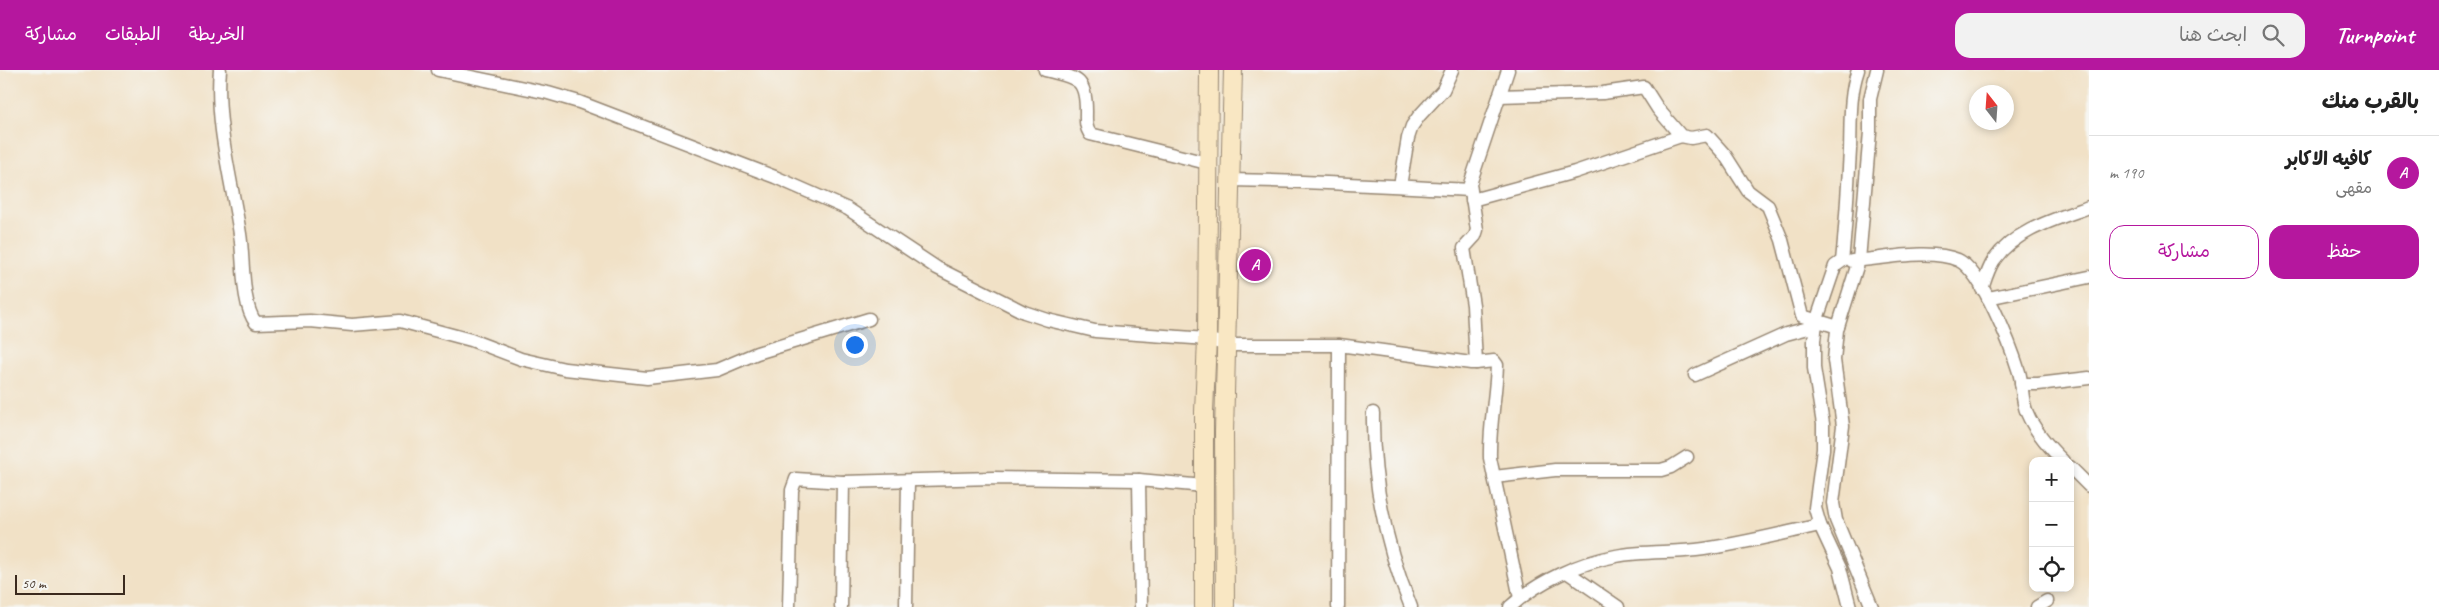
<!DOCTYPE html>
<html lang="ar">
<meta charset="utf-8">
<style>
:root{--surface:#fff;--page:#f2f2f2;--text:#222;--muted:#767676;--line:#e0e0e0;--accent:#b5179e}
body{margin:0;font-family:Caveat,"Playpen Sans Arabic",sans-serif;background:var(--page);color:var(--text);direction:rtl}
.controls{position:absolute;right:15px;bottom:15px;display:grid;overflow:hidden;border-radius:10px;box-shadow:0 2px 8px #0003}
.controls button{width:45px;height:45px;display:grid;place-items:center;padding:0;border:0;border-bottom:1px solid var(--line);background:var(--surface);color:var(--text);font:25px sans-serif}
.compass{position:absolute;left:1969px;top:15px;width:45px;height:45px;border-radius:50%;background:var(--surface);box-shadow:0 2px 8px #0003;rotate:343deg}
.scale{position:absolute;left:15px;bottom:12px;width:110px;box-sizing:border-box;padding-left:5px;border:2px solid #3b2a1e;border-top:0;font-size:14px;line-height:18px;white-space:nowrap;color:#3b2a1e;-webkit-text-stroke:4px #f6f6f2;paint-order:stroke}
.you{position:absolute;left:854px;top:274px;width:18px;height:18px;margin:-12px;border:4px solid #fff;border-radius:50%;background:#1a73e8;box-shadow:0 0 0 8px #1a73e833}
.badge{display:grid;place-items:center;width:32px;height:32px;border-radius:50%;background:var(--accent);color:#fff;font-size:16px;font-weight:700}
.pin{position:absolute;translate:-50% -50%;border:2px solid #fff;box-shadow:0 1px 5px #0006}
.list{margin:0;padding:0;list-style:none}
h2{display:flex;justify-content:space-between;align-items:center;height:65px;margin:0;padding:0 20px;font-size:21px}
h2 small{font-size:16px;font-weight:400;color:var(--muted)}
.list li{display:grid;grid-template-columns:32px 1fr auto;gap:15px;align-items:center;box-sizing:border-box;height:75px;padding:0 20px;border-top:1px solid var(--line)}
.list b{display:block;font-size:19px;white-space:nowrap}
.list p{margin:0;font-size:16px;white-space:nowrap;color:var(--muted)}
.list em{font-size:16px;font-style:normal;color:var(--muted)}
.actions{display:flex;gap:10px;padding:15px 20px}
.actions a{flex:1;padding:11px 0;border:1px solid var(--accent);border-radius:15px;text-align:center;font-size:18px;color:var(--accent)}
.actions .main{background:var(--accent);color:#fff}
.icon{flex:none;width:28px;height:28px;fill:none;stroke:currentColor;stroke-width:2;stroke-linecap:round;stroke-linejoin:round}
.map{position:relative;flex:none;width:2089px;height:537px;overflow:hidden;direction:ltr}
header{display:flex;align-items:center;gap:30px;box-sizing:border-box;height:70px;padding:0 25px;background:var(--accent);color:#fff}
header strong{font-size:24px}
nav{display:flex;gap:28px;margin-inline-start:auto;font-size:18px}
.search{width:350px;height:45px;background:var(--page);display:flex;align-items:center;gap:12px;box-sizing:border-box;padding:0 18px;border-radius:15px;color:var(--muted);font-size:19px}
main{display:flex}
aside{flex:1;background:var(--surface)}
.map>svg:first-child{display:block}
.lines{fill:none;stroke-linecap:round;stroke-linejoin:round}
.street-casing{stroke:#968672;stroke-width:15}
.secondary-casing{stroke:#968672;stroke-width:20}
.street{stroke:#fff;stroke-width:12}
.secondary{stroke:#f9e7c3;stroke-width:18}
</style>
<header>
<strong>Turnpoint</strong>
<div class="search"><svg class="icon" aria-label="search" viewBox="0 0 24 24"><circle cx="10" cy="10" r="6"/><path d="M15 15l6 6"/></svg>ابحث هنا</div>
<nav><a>الخريطة</a><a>الطبقات</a><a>مشاركة</a></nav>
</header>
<main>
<aside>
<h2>بالقرب منك<small></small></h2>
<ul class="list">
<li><span class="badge">A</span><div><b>كافيه الاكابر</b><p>مقهى</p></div><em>190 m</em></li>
</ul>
<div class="actions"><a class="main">حفظ</a><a>مشاركة</a></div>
</aside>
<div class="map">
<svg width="2089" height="537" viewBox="0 0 2089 537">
<rect width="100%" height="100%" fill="#f6f6f2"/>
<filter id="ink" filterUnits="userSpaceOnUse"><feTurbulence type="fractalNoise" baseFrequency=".02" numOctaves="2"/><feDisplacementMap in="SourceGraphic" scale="10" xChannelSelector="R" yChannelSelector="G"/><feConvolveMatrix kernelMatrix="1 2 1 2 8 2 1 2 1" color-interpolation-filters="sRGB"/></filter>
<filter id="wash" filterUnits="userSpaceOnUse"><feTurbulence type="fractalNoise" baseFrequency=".0096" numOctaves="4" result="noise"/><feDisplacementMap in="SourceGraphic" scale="20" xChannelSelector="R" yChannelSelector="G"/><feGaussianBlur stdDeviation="1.12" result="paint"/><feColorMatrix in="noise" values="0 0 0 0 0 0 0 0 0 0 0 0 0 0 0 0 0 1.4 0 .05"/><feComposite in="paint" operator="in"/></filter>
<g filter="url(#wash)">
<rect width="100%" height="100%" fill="#f1e1c6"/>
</g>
<g filter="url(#ink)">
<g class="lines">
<defs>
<g id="street">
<path d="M220,0C215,52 232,112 240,164C244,187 241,235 256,253L310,251L352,255L400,251L471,270L521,289L565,299L647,308L717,300L757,283L869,249"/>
<path d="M438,0L548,23L579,32L775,107L848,139L937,198L1024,242L1048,250L1095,261L1207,269L1227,275H1339L1471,293H1476L1473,235L1464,178L1475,166L1477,160L1470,114L1508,0"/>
<path d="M1045,0C1075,8 1086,6 1086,41C1086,50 1085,56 1090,64L1207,93"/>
<path d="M1499,26L1603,23L1644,17L1658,39L1681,66L1691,68L1707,65L1725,85L1748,121L1768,136L1782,170L1802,246L1838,257"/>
<path d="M1231,110C1311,111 1390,116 1470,120"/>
<path d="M1400,116L1408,68L1412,56L1419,46L1443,20L1452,0"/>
<path d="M1472,130L1575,102L1681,66"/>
<path d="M1852,191C1882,189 1930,178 1958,190C1982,201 2011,276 2019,302C2023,315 2021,330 2027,343C2034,360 2050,378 2063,391"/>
<path d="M1982,219C1985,210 1988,199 1994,190C2015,160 2056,149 2089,137"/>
<path d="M1988,228L2089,207"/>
<path d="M1476,293L1494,291L1497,295C1496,326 1489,357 1490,388L1520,528"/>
<path d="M1695,305L1786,264L1816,256"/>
<path d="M2021,314H2038L2089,308"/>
<path d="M1373,343C1372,411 1385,474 1411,537"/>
<path d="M2070,397L2089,416"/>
<path d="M1494,407L1555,400H1661L1671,397L1687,387"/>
<path d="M1139,410L1141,537"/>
<path d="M1567,502L1618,537"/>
<path d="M789,537L792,420L796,409L843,412L993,408L1139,410L1204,416"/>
<path d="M841,537L843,412"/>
<path d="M906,537L908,411"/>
<path d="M1338,537L1339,275"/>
<path d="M1510,537C1538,511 1579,493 1616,486C1642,481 1670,483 1696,480C1738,475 1779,464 1820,455"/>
<path d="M1850,537L1840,498L1820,455L1815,438L1823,379V354L1814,298V271L1816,252L1835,196L1842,191C1846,154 1848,117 1850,80C1851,53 1849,26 1858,0"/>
<path d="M1872,537L1836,450L1833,433L1843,356L1834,290L1837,260L1859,190L1870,62V29L1877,0"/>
<path d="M2037,537L2047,531"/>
</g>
<g id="secondary">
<path d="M1204,537V342L1207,269L1209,0"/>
<path d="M1225,537L1224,363L1233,0"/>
</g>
</defs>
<use href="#street" class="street-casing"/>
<use href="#secondary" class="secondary-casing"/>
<use href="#street" class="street"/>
<use href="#secondary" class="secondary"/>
</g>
</g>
</svg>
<div class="controls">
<button>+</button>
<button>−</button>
<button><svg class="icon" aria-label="locate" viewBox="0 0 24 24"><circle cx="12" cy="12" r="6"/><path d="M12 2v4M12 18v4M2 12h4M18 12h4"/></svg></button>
</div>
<svg class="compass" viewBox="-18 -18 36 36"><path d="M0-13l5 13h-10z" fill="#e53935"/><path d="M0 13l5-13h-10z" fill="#767676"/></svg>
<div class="scale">50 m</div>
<div class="you"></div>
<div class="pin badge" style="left:1255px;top:195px">A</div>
</div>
</main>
